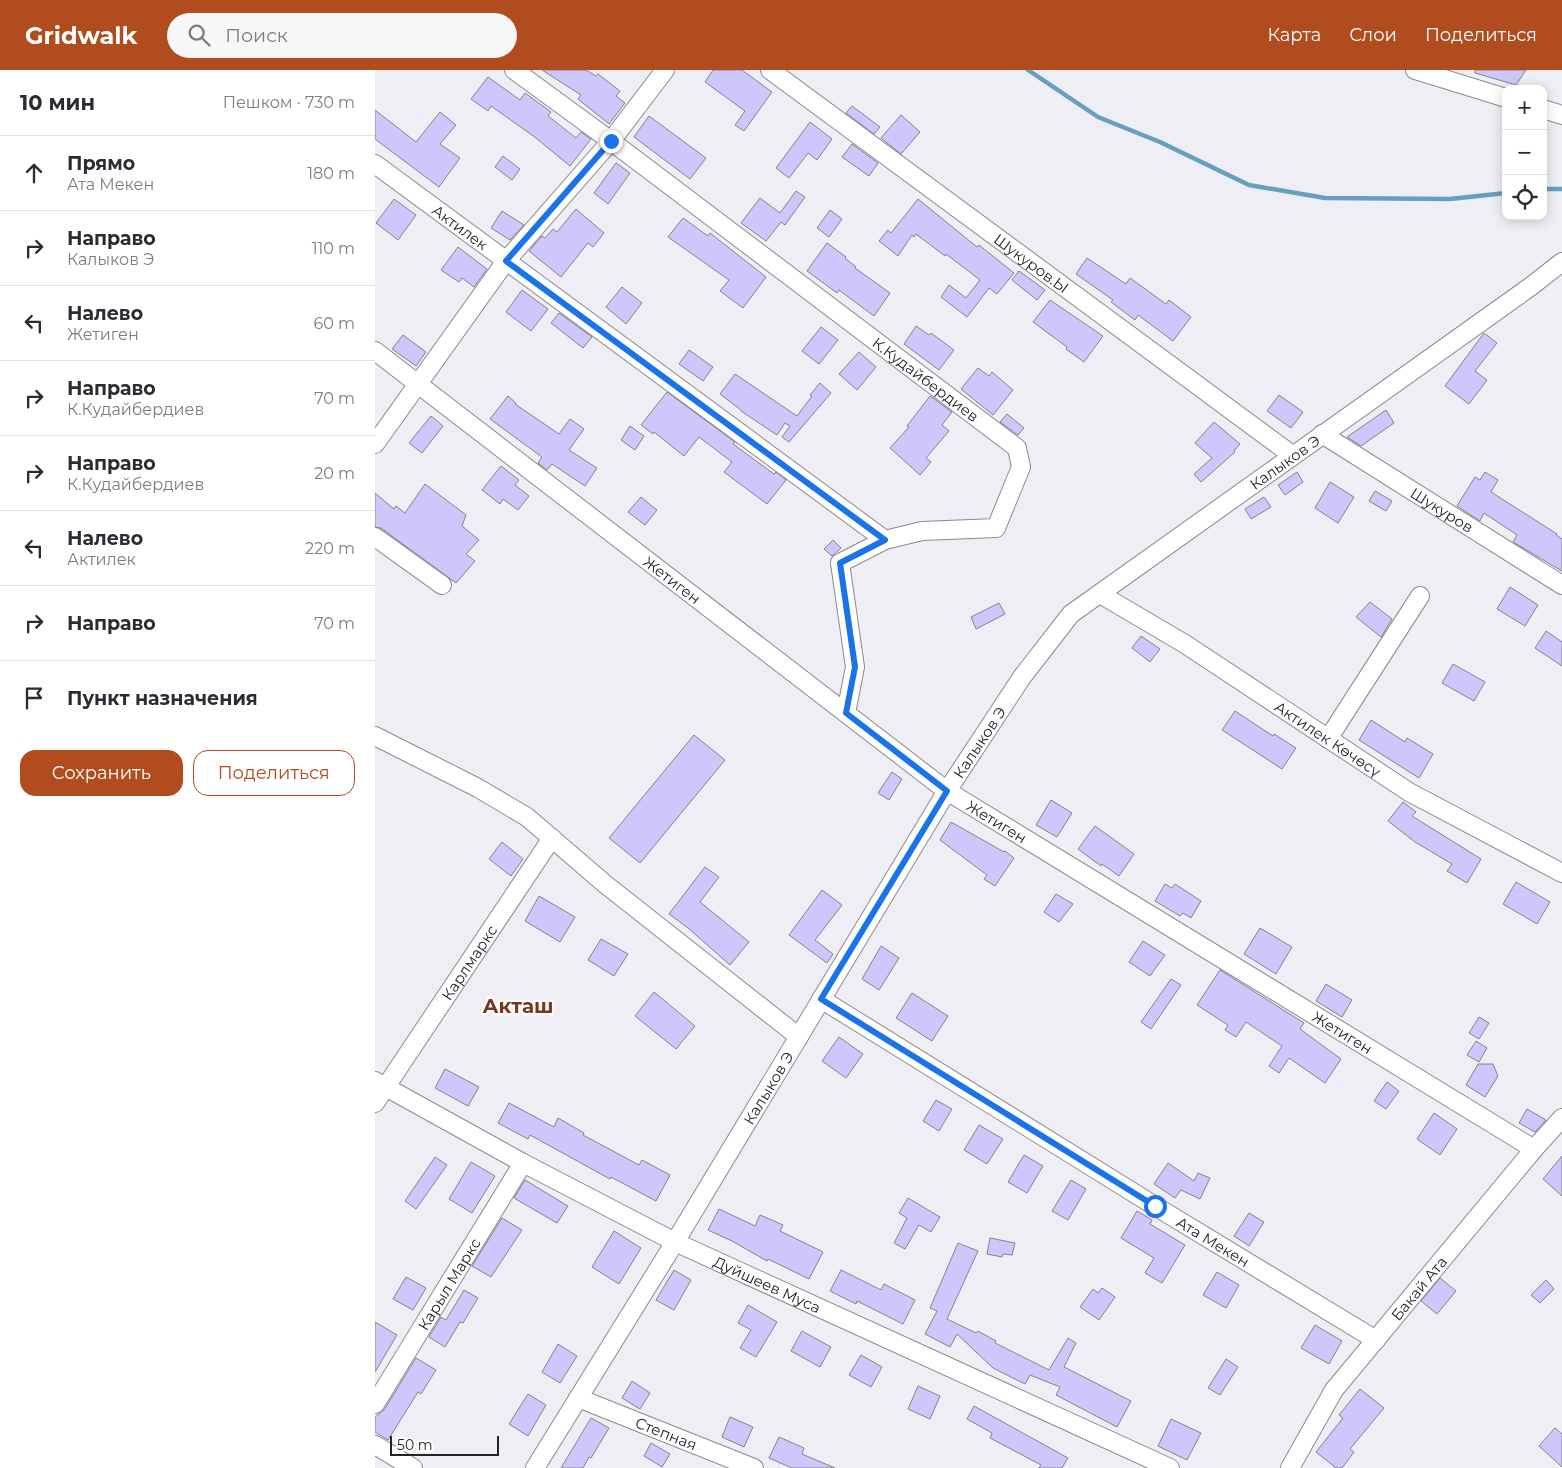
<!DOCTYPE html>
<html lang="ru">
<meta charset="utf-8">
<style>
:root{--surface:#fff;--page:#f7f7f7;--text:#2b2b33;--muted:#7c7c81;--line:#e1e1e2;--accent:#b14c1e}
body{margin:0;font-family:Montserrat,sans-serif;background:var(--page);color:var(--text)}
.controls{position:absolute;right:15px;top:15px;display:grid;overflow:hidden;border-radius:10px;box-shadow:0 2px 12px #0003}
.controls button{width:45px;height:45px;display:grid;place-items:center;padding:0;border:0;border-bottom:1px solid var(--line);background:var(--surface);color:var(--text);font:25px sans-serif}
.scale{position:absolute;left:15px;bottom:12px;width:109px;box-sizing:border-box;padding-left:5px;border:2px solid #242325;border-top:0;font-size:14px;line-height:18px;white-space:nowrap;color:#242325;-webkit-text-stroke:4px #fff;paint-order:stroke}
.stop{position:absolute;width:15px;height:15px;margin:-11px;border:4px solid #1a73e8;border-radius:50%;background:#fff}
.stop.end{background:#1a73e8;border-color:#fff;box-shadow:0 1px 5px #0008}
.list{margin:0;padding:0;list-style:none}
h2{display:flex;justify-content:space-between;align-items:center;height:65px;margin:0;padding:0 20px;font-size:21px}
h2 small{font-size:16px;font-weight:400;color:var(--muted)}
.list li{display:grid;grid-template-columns:32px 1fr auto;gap:15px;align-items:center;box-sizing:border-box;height:75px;padding:0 20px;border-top:1px solid var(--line)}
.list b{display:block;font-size:19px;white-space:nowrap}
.list p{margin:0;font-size:16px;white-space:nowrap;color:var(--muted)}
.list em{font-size:16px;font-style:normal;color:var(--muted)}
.actions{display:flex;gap:10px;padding:15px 20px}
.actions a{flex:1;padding:11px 0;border:1px solid var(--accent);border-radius:15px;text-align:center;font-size:18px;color:var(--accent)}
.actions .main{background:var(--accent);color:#fff}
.icon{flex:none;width:28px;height:28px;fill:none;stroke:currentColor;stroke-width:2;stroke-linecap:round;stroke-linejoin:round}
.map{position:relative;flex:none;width:1187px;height:1398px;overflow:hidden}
header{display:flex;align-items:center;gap:30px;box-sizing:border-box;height:70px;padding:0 25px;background:var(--accent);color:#fff}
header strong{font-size:24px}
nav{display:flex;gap:28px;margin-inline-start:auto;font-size:18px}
.search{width:350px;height:45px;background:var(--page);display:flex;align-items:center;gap:12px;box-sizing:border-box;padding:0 18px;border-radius:28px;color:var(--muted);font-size:19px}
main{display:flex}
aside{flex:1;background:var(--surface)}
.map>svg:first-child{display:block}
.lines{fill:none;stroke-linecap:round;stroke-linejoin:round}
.stream{stroke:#669fbf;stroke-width:4.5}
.building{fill:#cfc6fc;stroke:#848388}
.minor-casing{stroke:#8b8a8f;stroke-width:20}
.minor{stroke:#fff;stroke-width:18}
.route{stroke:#1a73e8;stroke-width:6}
.labels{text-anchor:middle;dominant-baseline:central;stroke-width:4.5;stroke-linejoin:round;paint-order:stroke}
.street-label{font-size:15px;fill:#242325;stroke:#fff}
.district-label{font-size:20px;font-weight:bold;fill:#79371b;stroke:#fff}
</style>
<header>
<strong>Gridwalk</strong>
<div class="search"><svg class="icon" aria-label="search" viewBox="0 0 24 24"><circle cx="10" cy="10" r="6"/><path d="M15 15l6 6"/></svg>Поиск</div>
<nav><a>Карта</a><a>Слои</a><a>Поделиться</a></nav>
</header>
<main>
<aside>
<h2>10 мин<small>Пешком · 730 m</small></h2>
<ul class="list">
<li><svg class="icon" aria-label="ahead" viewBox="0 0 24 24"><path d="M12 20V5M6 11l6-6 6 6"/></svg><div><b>Прямо</b><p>Ата Мекен</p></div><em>180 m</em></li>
<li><svg class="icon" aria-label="right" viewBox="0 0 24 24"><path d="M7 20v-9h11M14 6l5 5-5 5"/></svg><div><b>Направо</b><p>Калыков Э</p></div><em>110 m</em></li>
<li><svg class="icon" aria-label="left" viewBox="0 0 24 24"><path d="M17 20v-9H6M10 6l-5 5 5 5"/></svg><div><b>Налево</b><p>Жетиген</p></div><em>60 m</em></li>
<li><svg class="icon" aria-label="right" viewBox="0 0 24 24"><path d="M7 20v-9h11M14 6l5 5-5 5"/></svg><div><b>Направо</b><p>К.Кудайбердиев</p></div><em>70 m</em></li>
<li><svg class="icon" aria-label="right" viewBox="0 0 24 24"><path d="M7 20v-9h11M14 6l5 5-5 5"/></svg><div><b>Направо</b><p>К.Кудайбердиев</p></div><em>20 m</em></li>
<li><svg class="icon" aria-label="left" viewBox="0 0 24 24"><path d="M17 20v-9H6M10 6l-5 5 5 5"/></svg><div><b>Налево</b><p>Актилек</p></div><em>220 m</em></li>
<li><svg class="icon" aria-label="right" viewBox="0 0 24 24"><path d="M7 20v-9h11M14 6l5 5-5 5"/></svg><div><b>Направо</b></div><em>70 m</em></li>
<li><svg class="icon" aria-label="arrive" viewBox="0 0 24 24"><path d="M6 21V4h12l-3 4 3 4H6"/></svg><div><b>Пункт назначения</b></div></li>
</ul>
<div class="actions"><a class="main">Сохранить</a><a>Поделиться</a></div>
</aside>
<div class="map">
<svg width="1187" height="1398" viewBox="0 0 1187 1398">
<rect width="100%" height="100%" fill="#efeef4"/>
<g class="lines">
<g class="stream">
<path d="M653,0L723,47L785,72L874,115L950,128L1075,129L1131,123"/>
<path d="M1168,119H1187"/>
</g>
</g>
<g class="building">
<path d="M167,0H211L221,6L223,4L245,21L241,26L250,33L234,54L203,29L206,25Z"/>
<path d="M338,0H367L397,22L369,61L360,55L370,41L330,12Z"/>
<path d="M1100,0H1151L1141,15L1100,3Z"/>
<path d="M113,7L145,30L150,23L176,42L173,46L201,68L206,62L216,69L195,96L161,68L116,36L113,41L96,29Z"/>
<path d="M477,36L505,57L499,64L471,43Z"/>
<path d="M0,40L41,72L65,42L81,55L65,74L85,88L64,117L0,69Z"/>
<path d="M526,45L545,62L526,84L506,68Z"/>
<path d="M274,46L331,88L315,109L259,67Z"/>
<path d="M435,52L457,69L442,90L433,83L414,108L401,98Z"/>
<path d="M477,74L503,93L494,106L467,87Z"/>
<path d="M128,86L145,99L137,110L120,97Z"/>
<path d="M241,93L255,103L233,134L219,123Z"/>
<path d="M421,121L430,127L410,155L406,152L391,171L366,153L385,128L405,143Z"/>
<path d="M19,129L41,145L23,170L1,153Z"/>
<path d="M543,129L602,177L604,175L639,203L622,224L614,218L592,247L566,227L574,215L591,228L605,210L571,184L570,186L541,164L539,167L537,165L523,186L504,171L513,160L516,163Z"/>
<path d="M201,139L229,163L218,177L213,173L186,207L154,181L167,166L170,168L178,159L182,162Z"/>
<path d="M455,140L467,149L454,167L442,158Z"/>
<path d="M127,141L149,155L135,170L116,158Z"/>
<path d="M308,148L333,166L335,163L391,207L368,238L345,221L354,210L293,167Z"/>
<path d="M452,173L471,187L470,188L481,197L480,198L515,223L499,246L464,220L462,223L432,201Z"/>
<path d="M83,177L112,199L99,217L87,208L84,212L66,200Z"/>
<path d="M712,188L751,214L755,208L791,234L794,230L816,247L798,271L763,245L760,250L736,232L738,230L701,204Z"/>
<path d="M644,201L670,220L662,230L637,210Z"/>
<path d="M247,217L267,233L251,254L231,237Z"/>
<path d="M147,220L173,239L156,261L131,242Z"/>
<path d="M675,230L728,266L709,292L691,279L692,277L658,252Z"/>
<path d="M184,243L217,267L208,278L176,253Z"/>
<path d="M541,256L554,265L556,263L579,280L564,300L529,274Z"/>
<path d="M446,257L463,270L444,294L427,281Z"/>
<path d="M1109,263L1122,273L1100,301L1112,310L1094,334L1070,316Z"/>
<path d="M28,265L51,282L41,296L17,279Z"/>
<path d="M314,280L338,297L328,311L304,294Z"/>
<path d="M484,282L501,297L482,320L464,304Z"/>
<path d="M603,298L614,306L617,302L638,320L618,345L586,319Z"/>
<path d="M360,304L422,346L437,326L435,325L445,313L456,323L414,372L407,367L415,356L410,353L402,365L366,341V340L345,324Z"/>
<path d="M292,322L360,372L358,374L399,404L401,402L411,410L392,434L349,402L357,392L324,367L309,386L279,362L278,364L266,355Z"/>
<path d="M904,325L928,342L916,358L892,341Z"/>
<path d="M133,326L141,333L140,334L184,364L195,349L209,359L194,380L222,398L210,416L177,394L172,400L163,393L167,387L115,349Z"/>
<path d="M555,326L577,342L567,355L574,361L551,388L556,392L545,405L515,378L534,357L532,356Z"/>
<path d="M1011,340L1019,353L986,376L972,367Z"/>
<path d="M632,344L649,358L643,365L625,352Z"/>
<path d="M56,346L68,356L47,383L34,373Z"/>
<path d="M839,352L865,374L859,381L860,382L826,412L819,404L837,388L820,373Z"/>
<path d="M255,356L269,366L260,380L246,370Z"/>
<path d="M126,396L144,410L140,415L154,426L143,440L128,429L125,434L107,420Z"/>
<path d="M922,402L928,412L910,425L903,415Z"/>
<path d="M1110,402L1123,410L1116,422L1182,464L1181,465L1187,469V501L1138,472L1142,465L1109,443L1105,451L1082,436L1100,407L1105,410Z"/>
<path d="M955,412L979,427L963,453L940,438Z"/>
<path d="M50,414L91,445L87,456L104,470L91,484L100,491L81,513L6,458L0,457V423L19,439L21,436L30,443Z"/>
<path d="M1000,421L1017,431L1011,441L994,431Z"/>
<path d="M266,427L282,440L270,455L253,442Z"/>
<path d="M889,427L896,437L876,449L870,439Z"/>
<path d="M458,470L466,478L457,486L449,479Z"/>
<path d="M1135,517L1163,535L1150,556L1122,539Z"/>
<path d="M995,532L1017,549L1006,567L981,547Z"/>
<path d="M624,533L630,544L601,559L596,547Z"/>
<path d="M1171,561L1187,572V596L1160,578Z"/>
<path d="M766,566L785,579L775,592L757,578Z"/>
<path d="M1078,594L1110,612L1099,631L1067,613Z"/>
<path d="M860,641L898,666L899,664L921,678L907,699L847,660Z"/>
<path d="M996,650L1030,672L1032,668L1058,684L1044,708L984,670Z"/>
<path d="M319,665L350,690L265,793L234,768Z"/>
<path d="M517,702L527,709L514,730L503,723Z"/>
<path d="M676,730L697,743L682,767L661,755Z"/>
<path d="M1028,732L1041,742L1037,746L1106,789L1092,813L1072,801L1077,794L1040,772L1013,751Z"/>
<path d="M576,752L629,782L630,781L639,788L620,816L609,809L612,805L565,770Z"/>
<path d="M720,756L759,784L744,806L727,794L726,796L703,779Z"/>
<path d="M127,772L148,789L136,806L114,789Z"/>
<path d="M330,797L344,807L325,832L374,872L355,895L313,858L294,844Z"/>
<path d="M1141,812L1175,832L1162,854L1128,834Z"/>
<path d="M790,814L797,818L800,814L826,831L816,848L808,843L805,846L780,831Z"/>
<path d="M447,820L467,835L440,870L458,884L452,893L414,865Z"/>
<path d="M681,824L698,834L684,852L669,842Z"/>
<path d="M164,826L200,847L185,872L150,851Z"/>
<path d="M885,858L917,877L901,904L869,884Z"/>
<path d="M226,869L253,884L239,906L213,890Z"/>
<path d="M768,871L790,885L775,906L754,892Z"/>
<path d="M506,876L524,888L504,920L487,909Z"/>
<path d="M845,900L929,953L925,959L966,989L950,1013L914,988L904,1003L894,996L907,976L871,952L861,967L850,960L853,955L822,935Z"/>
<path d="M796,909L806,915L776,959L766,952Z"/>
<path d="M951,914L977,930L967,947L941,931Z"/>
<path d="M279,922L320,956L301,979L260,946Z"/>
<path d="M537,923L573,946L557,971L521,948Z"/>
<path d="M1104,947L1114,953L1104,969L1094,963Z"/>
<path d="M464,967L488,984L471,1008L447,991Z"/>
<path d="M1101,971L1112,978L1104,992L1092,985Z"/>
<path d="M1103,994H1118L1123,1006L1110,1027L1091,1015Z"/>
<path d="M70,999L104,1017L93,1036L60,1018Z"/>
<path d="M1012,1012L1024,1021L1011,1039L999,1031Z"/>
<path d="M561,1030L577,1039L564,1061L548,1051Z"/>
<path d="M134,1033L179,1057L183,1048L209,1063L208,1065L264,1095L267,1090L295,1105L281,1131L236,1107L235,1109L155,1065L153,1069L123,1053Z"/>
<path d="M1152,1039L1171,1050L1160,1062L1144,1053Z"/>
<path d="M1059,1043L1082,1059L1065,1085L1042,1069Z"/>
<path d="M604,1055L628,1069L612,1094L589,1080Z"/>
<path d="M649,1085L668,1096L652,1123L633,1112Z"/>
<path d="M1187,1086V1126L1168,1109Z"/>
<path d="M60,1087L72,1095L41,1139L30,1131Z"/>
<path d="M96,1092L120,1106L97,1143L74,1129Z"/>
<path d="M793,1093L819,1111L823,1103L835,1108L825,1129L806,1120L800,1128L779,1114Z"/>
<path d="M150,1110L193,1136L182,1153L139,1128Z"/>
<path d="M696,1110L711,1119L693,1150L677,1141Z"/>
<path d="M533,1128L565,1147L556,1162L544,1155L530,1179L519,1173L532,1148L524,1143Z"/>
<path d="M344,1139L380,1156L385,1145L408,1155L405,1161L448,1182L434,1209L393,1189L392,1191L357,1171L333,1160Z"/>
<path d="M762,1141L777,1150L775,1154L810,1175L787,1213L770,1203L779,1188L746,1168Z"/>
<path d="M874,1143L889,1152L874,1176L859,1166Z"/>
<path d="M127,1148L147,1160L116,1207L97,1196Z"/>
<path d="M239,1161L266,1178L244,1214L217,1197Z"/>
<path d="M615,1168L640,1173L637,1185L628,1184L627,1187L612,1184Z"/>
<path d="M583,1173L603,1181L572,1249L601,1263L603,1261L621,1271L620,1273L674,1300L693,1268L701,1273L689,1297L756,1331L742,1357L681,1325L685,1317L655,1305L650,1314L618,1298L582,1264L575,1277L550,1264L562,1241L555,1238Z"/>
<path d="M299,1200L316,1210L299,1240L281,1230Z"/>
<path d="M466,1200L506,1220L509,1214L540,1230L528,1254L482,1231L481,1234L455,1221Z"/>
<path d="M842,1202L864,1215L851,1238L828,1225Z"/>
<path d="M31,1207L51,1218L38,1240L18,1229Z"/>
<path d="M1065,1208L1081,1221L1062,1244L1046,1231Z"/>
<path d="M1171,1210L1179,1219L1165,1233L1156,1225Z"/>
<path d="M727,1218L740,1227L724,1250L705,1237L718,1219L723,1223Z"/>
<path d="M89,1220L103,1228L88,1253L85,1252L70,1277L54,1267L66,1247L71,1250Z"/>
<path d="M373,1235L402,1252L381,1287L365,1278L376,1260L363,1253Z"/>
<path d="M0,1252L22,1265L0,1302Z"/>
<path d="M940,1255L967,1271L954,1294L926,1278Z"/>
<path d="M427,1261L456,1277L445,1297L416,1281Z"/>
<path d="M183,1274L202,1286L185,1313L167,1302Z"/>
<path d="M486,1285L507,1297L496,1317L474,1305Z"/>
<path d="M41,1288L61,1300L46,1324L43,1322L13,1370L0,1362V1347L9,1340Z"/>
<path d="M851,1289L863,1297L845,1325L833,1318Z"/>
<path d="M257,1311L275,1323L265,1339L247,1328Z"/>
<path d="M543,1316L565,1326L555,1349L533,1339Z"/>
<path d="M985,1319L1009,1338L975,1379L979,1382L967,1398H961L941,1382L968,1348L964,1345Z"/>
<path d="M153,1324L171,1335L153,1366L134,1354Z"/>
<path d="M599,1336L693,1388L687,1398H664L666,1395L615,1368L617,1363L592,1349Z"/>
<path d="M355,1347L378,1357L369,1377L347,1367Z"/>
<path d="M216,1348L234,1358L216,1388L214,1387L208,1398H186Z"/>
<path d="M796,1349L826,1363L812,1390L783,1376Z"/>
<path d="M1180,1358L1187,1364V1397L1164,1376Z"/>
<path d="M404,1367L429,1378L427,1384L460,1398H417L394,1388Z"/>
<path d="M276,1373L295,1384L287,1397L269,1386Z"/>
</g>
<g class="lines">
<defs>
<g id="minor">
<path id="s1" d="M139,0L236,71L642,378L646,397L621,458L547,461L510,470L465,493L480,597L471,643"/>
<path id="s2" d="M395,0L917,385"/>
<path d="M1040,0L1131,28"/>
<path d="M1168,39L1187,45"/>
<path id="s3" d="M0,94L510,470"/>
<path id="s4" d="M0,281L572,721L1159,1079"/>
<path id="s5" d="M947,364L1187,515"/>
<path d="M0,374L131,191L236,71L290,0"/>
<path d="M0,467L67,515"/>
<path id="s6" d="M725,524L810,574L1034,722L1187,803"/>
<path d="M0,666L103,718L152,747L230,814L424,967"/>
<path d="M953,669L1045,526"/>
<path id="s7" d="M446,929L780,1136L1001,1270"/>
<path id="s8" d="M0,1011L148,1093L300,1172L795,1398"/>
<path id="s9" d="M0,1033L177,768"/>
<path id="s10" d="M203,1328L379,1398"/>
<path id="s11" d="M0,1334L148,1093"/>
<path d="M0,1375L38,1398"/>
<path id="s12" d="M160,1398L300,1172L572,721L647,607L696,544L1155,217L1187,192"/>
<path id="s13" d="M915,1398L959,1320L1159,1079L1187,1048"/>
</g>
</defs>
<use href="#minor" class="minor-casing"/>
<use href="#minor" class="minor"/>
</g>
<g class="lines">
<path class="route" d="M236,71L131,191L510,470L465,493L480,597L471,643L572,721L446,929L780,1136"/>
</g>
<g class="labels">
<g class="street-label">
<text stroke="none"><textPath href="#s3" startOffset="106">Актилек</textPath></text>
<text stroke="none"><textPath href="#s2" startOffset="325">Шукуров.Ы</textPath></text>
<text stroke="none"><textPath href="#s1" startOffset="515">К.Кудайбердиев</textPath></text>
<text stroke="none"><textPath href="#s12" startOffset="1271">Калыков Э</textPath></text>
<text stroke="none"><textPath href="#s5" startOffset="142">Шукуров</textPath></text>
<text stroke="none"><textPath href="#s4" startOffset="375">Жетиген</textPath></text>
<text stroke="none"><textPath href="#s6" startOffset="270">Актилек Көчөсү</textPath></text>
<text stroke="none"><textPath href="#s12" startOffset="851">Калыков Э</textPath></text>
<text stroke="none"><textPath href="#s4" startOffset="780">Жетиген</textPath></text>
<text stroke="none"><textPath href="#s9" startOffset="169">Карлмаркс</textPath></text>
<text stroke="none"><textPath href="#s4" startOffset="1185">Жетиген</textPath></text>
<text stroke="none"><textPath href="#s12" startOffset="446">Калыков Э</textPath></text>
<text stroke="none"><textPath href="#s7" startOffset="461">Ата Мекен</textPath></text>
<text stroke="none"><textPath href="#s11" startOffset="141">Карыл Маркс</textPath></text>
<text stroke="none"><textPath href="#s8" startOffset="442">Дуйшеев Муса</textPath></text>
<text stroke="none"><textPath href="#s13" startOffset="222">Бакай Ата</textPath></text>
<text stroke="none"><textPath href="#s10" startOffset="95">Степная</textPath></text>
</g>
<g class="district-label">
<text x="143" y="936">Акташ</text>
</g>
</g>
</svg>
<div class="controls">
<button>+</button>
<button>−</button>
<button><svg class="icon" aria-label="locate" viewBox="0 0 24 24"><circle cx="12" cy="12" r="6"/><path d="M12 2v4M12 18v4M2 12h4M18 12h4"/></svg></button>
</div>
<div class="scale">50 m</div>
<div class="stop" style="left:780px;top:1136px"></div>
<div class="stop end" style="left:236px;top:71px"></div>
</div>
</main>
